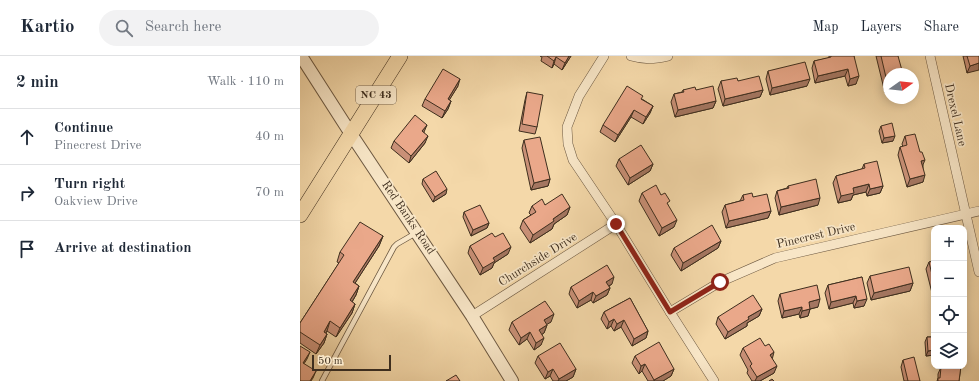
<!DOCTYPE html>
<meta charset="utf-8">
<style>
:root{--surface:#fff;--page:#f2f2f3;--text:#1f2937;--muted:#747a83;--line:#e0e1e3}
body{margin:0;font-family:"Old Standard TT",serif;background:var(--page);color:var(--text)}
.controls{position:absolute;right:12px;bottom:12px;display:grid;overflow:hidden;border-radius:8px;box-shadow:0 2px 10px #0003}
.controls button{width:36px;height:36px;display:grid;place-items:center;padding:0;border:0;border-bottom:1px solid var(--line);background:var(--surface);color:var(--text);font:20px sans-serif}
.compass{position:absolute;left:583px;top:12px;width:36px;height:36px;border-radius:50%;background:var(--surface);box-shadow:0 2px 10px #0003;rotate:75deg}
.scale{position:absolute;left:12px;bottom:10px;width:79px;box-sizing:border-box;padding-left:4px;border:2px solid #3e2e1e;border-top:0;font-size:11px;line-height:14px;white-space:nowrap;color:#3e2e1e;-webkit-text-stroke:3px #f8e6c7;paint-order:stroke}
.stop{position:absolute;width:12px;height:12px;margin:-9px;border:3px solid #8f2418;border-radius:50%;background:#fff}
.stop.end{background:#8f2418;border-color:#fff;box-shadow:0 1px 4px #0008}
.list{margin:0;padding:0;list-style:none}
h2{display:flex;justify-content:space-between;align-items:center;height:52px;margin:0;padding:0 16px;font-size:17px}
h2 small{font-size:13px;font-weight:400;color:var(--muted)}
.list li{display:grid;grid-template-columns:26px 1fr auto;gap:12px;align-items:center;box-sizing:border-box;height:56px;padding:0 16px;border-top:1px solid var(--line)}
.list b{display:block;font-size:15px;white-space:nowrap}
.list p{margin:0;font-size:13px;white-space:nowrap;color:var(--muted)}
.list em{font-size:13px;font-style:normal;color:var(--muted)}
.icon{flex:none;width:22px;height:22px;fill:none;stroke:currentColor;stroke-width:2;stroke-linecap:round;stroke-linejoin:round}
.map{position:relative;flex:none;width:679px;height:325px;overflow:hidden}
header{display:flex;align-items:center;gap:24px;box-sizing:border-box;height:56px;padding:0 20px;background:var(--surface);border-bottom:1px solid var(--line)}
header strong{font-size:19px}
nav{display:flex;gap:22px;margin-inline-start:auto;font-size:14px}
.search{width:280px;height:36px;background:var(--page);display:flex;align-items:center;gap:10px;box-sizing:border-box;padding:0 14px;border-radius:22px;color:var(--muted);font-size:15px}
main{display:flex}
aside{flex:1;background:var(--surface)}
.map>svg:first-child{display:block}
.lines{fill:none;stroke-linecap:round;stroke-linejoin:round}
.service-casing{stroke:#6c5841;stroke-width:6}
.minor-casing{stroke:#6c5841;stroke-width:10}
.tertiary-casing{stroke:#6c5841;stroke-width:14}
.primary-casing{stroke:#3e2e1e;stroke-width:16}
.service{stroke:#f8e6c7;stroke-width:4.5}
.minor{stroke:#f8e6c7;stroke-width:9}
.tertiary{stroke:#f8e6c7;stroke-width:12}
.primary{stroke:#f4d8a9;stroke-width:15}
.wall{fill:#c99077;stroke:#3e2e1e}
.shaded-wall{fill:#a47661;stroke:#3e2e1e}
.building{fill:#eaa88a;stroke:#3e2e1e}
.route{stroke:#8f2418;stroke-width:5}
.labels{text-anchor:middle;dominant-baseline:central;stroke-width:3.5;stroke-linejoin:round;paint-order:stroke}
.shield{fill:#f8e6c7;stroke:#766551;stroke-width:1}
.shield-label{font-size:11px;font-weight:bold;fill:#3e2e1e}
.street-label{font-size:12px;fill:#3e2e1e;stroke:#f8e6c7}
</style>
<header>
<strong>Kartio</strong>
<div class="search"><svg class="icon" aria-label="search" viewBox="0 0 24 24"><circle cx="10" cy="10" r="6"/><path d="M15 15l6 6"/></svg>Search here</div>
<nav><a>Map</a><a>Layers</a><a>Share</a></nav>
</header>
<main>
<aside>
<h2>2 min<small>Walk · 110 m</small></h2>
<ul class="list">
<li><svg class="icon" aria-label="ahead" viewBox="0 0 24 24"><path d="M12 20V5M6 11l6-6 6 6"/></svg><div><b>Continue</b><p>Pinecrest Drive</p></div><em>40 m</em></li>
<li><svg class="icon" aria-label="right" viewBox="0 0 24 24"><path d="M7 20v-9h11M14 6l5 5-5 5"/></svg><div><b>Turn right</b><p>Oakview Drive</p></div><em>70 m</em></li>
<li><svg class="icon" aria-label="arrive" viewBox="0 0 24 24"><path d="M6 21V4h12l-3 4 3 4H6"/></svg><div><b>Arrive at destination</b></div></li>
</ul>
</aside>
<div class="map">
<svg width="679" height="325" viewBox="0 0 679 325">
<rect width="100%" height="100%" fill="#f4d8a9"/>
<filter id="stains"><feTurbulence type="fractalNoise" baseFrequency=".005" numOctaves="4"/><feColorMatrix values="0 0 0 0 .2 0 0 0 0 .09 0 0 0 0 .02 0 0 0 .5 -.17"/></filter>
<radialGradient id="worn" r=".72"><stop offset=".6" stop-color="#630" stop-opacity="0"/><stop offset="1" stop-color="#630" stop-opacity=".3"/></radialGradient>
<g class="lines">
<defs>
<path id="service" d="M22,325L94,191L97,188L116,177"/>
<g id="minor">
<path d="M304,0L279,40L267,71L268,88L273,104L316,168L370,256L414,325"/>
<path d="M331,0C345,4 354,3 368,0"/>
<path d="M630,0L679,216"/>
<path d="M370,256L420,226L475,202L679,155"/>
<path d="M172,260L316,168"/>
</g>
<path id="tertiary" d="M1,0L51,78L172,260L212,325"/>
<path id="primary" d="M0,159L100,0"/>
</defs>
<use href="#service" class="service-casing"/>
<use href="#minor" class="minor-casing"/>
<use href="#tertiary" class="tertiary-casing"/>
<use href="#primary" class="primary-casing"/>
<use href="#service" class="service"/>
<use href="#minor" class="minor"/>
<use href="#tertiary" class="tertiary"/>
<use href="#primary" class="primary"/>
</g>
<g class="wall">
<path d="M240,0H271L262,14L254,8L252,12L241,5L242,1Z"/>
<path d="M529,0H554L556,28L548,30L545,20L515,27L512,12L514,5L529,2Z"/>
<path d="M576,0H598L589,18V36L585,37Z"/>
<path d="M663,0H679L667,17Z"/>
<path d="M468,15L507,30L470,39L466,23Z"/>
<path d="M421,25H438L463,34L460,41L423,50L418,33Z"/>
<path d="M158,30L149,44L151,45L148,53L142,62L122,50L125,43Z"/>
<path d="M383,34H396L416,45L413,52L375,61L371,46L374,38L382,36Z"/>
<path d="M227,36L237,71L235,78L219,75L225,44Z"/>
<path d="M342,43L353,50L350,57L343,68L331,61L315,86L300,76L303,69Z"/>
<path d="M581,70L593,85L582,87L579,75Z"/>
<path d="M124,76L125,87L109,107L91,92L94,85Z"/>
<path d="M605,80L623,109V126L607,131L598,99L600,91H603L602,88Z"/>
<path d="M224,84L250,123L248,130L231,134L222,92Z"/>
<path d="M319,103L353,108L350,115L328,129L316,110Z"/>
<path d="M564,108L583,130L580,137L567,140L566,136L553,139L551,144L538,147L533,127L536,120L562,113Z"/>
<path d="M123,123L146,138L133,146L122,128Z"/>
<path d="M488,130L518,149L479,159L475,142L477,135L487,132Z"/>
<path d="M342,137L361,139L368,149L374,171L359,180L339,145Z"/>
<path d="M443,139L453,141L471,155L468,162L426,172L422,156L425,149L440,145Z"/>
<path d="M245,149L270,151L267,159L254,168L252,173L230,187L220,172L223,164L231,159L229,157L232,150Z"/>
<path d="M164,156L189,167L187,172L171,180L163,161Z"/>
<path d="M83,180L79,190L55,227L59,230L56,239L52,246L55,248L52,257L36,281L27,275L26,277L27,278L24,287L16,298L0,287V267L39,207L37,206L40,196Z"/>
<path d="M195,181L208,198L194,207L192,212L180,219L168,197L170,190Z"/>
<path d="M421,185L418,192L381,215L371,199L374,192Z"/>
<path d="M634,205V245L626,213L629,206Z"/>
<path d="M570,220L613,227L610,235L571,244L567,227Z"/>
<path d="M562,221L564,250L554,252L553,247L529,253L525,237L528,229Z"/>
<path d="M312,228L309,230L310,232L307,239L293,247L291,244L277,252L269,238L271,231Z"/>
<path d="M480,238L518,251L510,253L508,260L500,262L499,258L482,262L478,245Z"/>
<path d="M330,242L348,275L346,282L332,290L321,271L314,275L311,270L307,273L301,263L304,256Z"/>
<path d="M462,253L459,260L447,267V270L425,283L416,268L418,261Z"/>
<path d="M212,266H251L246,268L247,269L244,277L242,278L241,289L234,294L227,283L219,289L209,274Z"/>
<path d="M627,281H634V299L626,300L625,286Z"/>
<path d="M443,292L472,302L474,317L460,325H452L447,317L448,314L440,299Z"/>
<path d="M238,300L276,313L273,321L266,325H253L250,320L245,323L235,307Z"/>
<path d="M335,300L374,313L371,320L363,325H348L342,315L339,318L332,307Z"/>
<path d="M603,304L620,325H604L601,311Z"/>
<path d="M642,310H661L659,325H637L638,322V318L641,311H642Z"/>
</g>
<g class="shaded-wall">
<path d="M269,0H271L262,14L265,7Z"/>
<path d="M256,1L254,8L252,12L254,5Z"/>
<path d="M679,7V14L667,17L670,10Z"/>
<path d="M548,13L545,20L515,27L518,20Z"/>
<path d="M559,20L556,28L548,30L550,23Z"/>
<path d="M160,23L158,30L145,51L148,43Z"/>
<path d="M510,23L507,30L470,39L472,32Z"/>
<path d="M588,30H589V36L585,37Z"/>
<path d="M463,34L460,41L423,50L425,43Z"/>
<path d="M151,45L148,53L142,62L145,55Z"/>
<path d="M416,45L413,52L375,61L378,54Z"/>
<path d="M353,50L350,57L343,68L346,61Z"/>
<path d="M334,54L331,61L315,86L318,79Z"/>
<path d="M127,69L124,76L119,82L122,75Z"/>
<path d="M128,80L125,87L109,107L111,100Z"/>
<path d="M595,80L593,85L582,87L584,82Z"/>
<path d="M625,104L622,111L621,105Z"/>
<path d="M353,108L350,115L328,129L330,122Z"/>
<path d="M625,119L623,126L607,131L610,123Z"/>
<path d="M250,123L248,130L231,134L234,127Z"/>
<path d="M569,128L566,136L553,139L551,144L538,147L541,140L553,132Z"/>
<path d="M583,130L580,137L567,140L570,133Z"/>
<path d="M147,133L146,138L133,146L135,141Z"/>
<path d="M520,142L518,149L479,159L481,151Z"/>
<path d="M270,151L267,159L254,168L252,173L230,187L233,179L253,163Z"/>
<path d="M471,155L468,162L426,172L429,165Z"/>
<path d="M377,164L374,171L359,180L362,172Z"/>
<path d="M189,167L187,172L171,180L173,174Z"/>
<path d="M83,180L79,190L50,235L53,226Z"/>
<path d="M421,185L418,192L381,215L383,207Z"/>
<path d="M211,191L208,198L194,207L192,212L180,219L183,212L193,202Z"/>
<path d="M314,221L312,228L304,233L306,226Z"/>
<path d="M613,227L610,235L571,244L574,237Z"/>
<path d="M59,230L56,239L47,254L50,244Z"/>
<path d="M310,232L307,239L293,247L296,240Z"/>
<path d="M293,236L291,244L277,252L279,245Z"/>
<path d="M556,240L553,247L529,253L531,246Z"/>
<path d="M520,243L518,251L506,254L509,246Z"/>
<path d="M567,243L564,250L554,252L557,245Z"/>
<path d="M55,248L52,257L36,281L40,272Z"/>
<path d="M502,251L499,258L482,262L484,255Z"/>
<path d="M462,253L459,260L447,267V270L425,283L428,276L448,261Z"/>
<path d="M510,253L508,260L500,262L502,255Z"/>
<path d="M254,258L251,266L241,272L244,264Z"/>
<path d="M314,263L311,270L307,273L309,266Z"/>
<path d="M324,264L321,271L314,275L317,268Z"/>
<path d="M30,265L27,275L20,285L24,276Z"/>
<path d="M247,269L244,277L236,282L239,274Z"/>
<path d="M348,275L346,282L332,290L334,283Z"/>
<path d="M230,276L227,283L219,289L221,282Z"/>
<path d="M27,278L24,287L16,298L20,289Z"/>
<path d="M244,282L241,289L234,294L236,287Z"/>
<path d="M634,294V299L626,300L628,295Z"/>
<path d="M10,296L7,303L0,314L3,307Z"/>
<path d="M474,296L472,304L470,299Z"/>
<path d="M345,308L342,315L339,318L341,310Z"/>
<path d="M477,310L474,317L460,325H455L457,321Z"/>
<path d="M253,313L250,320L245,323L248,316Z"/>
<path d="M276,313L273,321L266,325H258L259,323Z"/>
<path d="M374,313L371,320L363,325H354V324Z"/>
<path d="M16,315L13,322L11,325H10Z"/>
</g>
<g class="building">
<path d="M247,0H269L265,7L256,1L254,5Z"/>
<path d="M531,0H554L559,20L550,23L548,13L518,20L514,5L531,1Z"/>
<path d="M581,0H598L603,18H589V30H588Z"/>
<path d="M667,0H679V7L670,10Z"/>
<path d="M505,6L510,23L472,32L468,15Z"/>
<path d="M143,13L160,23L148,43L151,45L145,55L125,43Z"/>
<path d="M459,20L463,34L425,43L421,25L437,22L438,25Z"/>
<path d="M327,30L343,40L341,43L353,50L346,61L334,54L318,79L303,69Z"/>
<path d="M413,30L416,45L378,54L374,38L384,36L383,34L395,31L396,34Z"/>
<path d="M227,36L243,39L237,71L222,68Z"/>
<path d="M115,59L127,69L122,75L128,80L111,100L94,85Z"/>
<path d="M592,67L595,80L584,82L581,70Z"/>
<path d="M615,78L620,96H622L625,104L621,105L625,119L610,123L600,91L607,89L605,80Z"/>
<path d="M240,81L250,123L234,127L224,84Z"/>
<path d="M341,89L353,108L330,122L319,103Z"/>
<path d="M577,105L583,130L570,133L569,128L553,132L554,137L541,140L536,120L565,112L564,108Z"/>
<path d="M136,115L147,133L135,141L123,123Z"/>
<path d="M516,123L520,142L481,151L477,135L489,132L488,130Z"/>
<path d="M356,129L361,139L365,137L370,145L367,147L377,164L362,172L342,137Z"/>
<path d="M452,137L453,141L467,138L471,155L429,165L425,149L444,144L443,139Z"/>
<path d="M262,138L270,151L253,163L254,165L233,179L223,164L236,156L232,150L242,143L245,149Z"/>
<path d="M180,149L189,167L173,174L164,156Z"/>
<path d="M60,166L83,180L53,226L59,230L50,244L55,248L40,272L30,265L24,276L27,278L20,289L0,276V267L44,199L40,196Z"/>
<path d="M412,169L421,185L383,207L374,192Z"/>
<path d="M192,177L195,181L203,177L211,191L193,202L195,205L183,212L170,190Z"/>
<path d="M634,205V227L629,206Z"/>
<path d="M307,209L314,221L306,226L310,232L296,240L293,236L279,245L271,231Z"/>
<path d="M609,211L613,227L574,237L570,220Z"/>
<path d="M562,221L567,243L557,245L556,240L531,246L528,229Z"/>
<path d="M517,229L520,243L509,246L510,253L502,255V251L484,255L480,238Z"/>
<path d="M453,239L462,253L448,261L449,263L428,276L418,261Z"/>
<path d="M330,242L348,275L334,283L324,264L317,268L314,263L309,266L304,256Z"/>
<path d="M245,245L254,258L244,264L247,269L239,274L244,282L236,287L230,276L221,282L212,266Z"/>
<path d="M627,281H634V294L628,295Z"/>
<path d="M460,282L465,290L469,288L474,296L470,299L477,310L457,321L450,310L452,308L443,292Z"/>
<path d="M359,286L374,313L354,324L345,308L341,310L335,300Z"/>
<path d="M260,287L276,313L259,323L253,313L248,316L238,300Z"/>
<path d="M0,290L10,296L3,307L16,315L10,325H0Z"/>
<path d="M614,301L620,325H608L603,304Z"/>
<path d="M644,310H661L659,325H638V322H640L641,311H644Z"/>
<path d="M156,319L160,325H146Z"/>
<path d="M472,323L474,325H469Z"/>
</g>
<g class="lines">
<path class="route" d="M316,168L370,256L420,226"/>
</g>
<g class="labels">
<rect class="shield" x="56" y="30" width="40" height="18" rx="3"/>
<g class="shield-label">
<text x="76" y="39">NC 43</text>
</g>
<g class="street-label">
<text transform="translate(655 59) rotate(77)">Drexel Lane</text>
<text transform="translate(108 162) rotate(56)">Red Banks Road</text>
<text transform="translate(516 180) rotate(-13)">Pinecrest Drive</text>
<text transform="translate(238 204) rotate(-32)">Churchside Drive</text>
</g>
</g>
<rect width="100%" height="100%" filter="url(#stains)"/>
<rect width="100%" height="100%" fill="url(#worn)"/>
</svg>
<div class="controls">
<button>+</button>
<button>−</button>
<button><svg class="icon" aria-label="locate" viewBox="0 0 24 24"><circle cx="12" cy="12" r="6"/><path d="M12 2v4M12 18v4M2 12h4M18 12h4"/></svg></button>
<button><svg class="icon" aria-label="layers" viewBox="0 0 24 24"><path d="M12 4l9 5-9 5-9-5zM3 14l9 5 9-5"/></svg></button>
</div>
<svg class="compass" viewBox="-18 -18 36 36"><path d="M0-13l5 13h-10z" fill="#e53935"/><path d="M0 13l5-13h-10z" fill="#747a83"/></svg>
<div class="scale">50 m</div>
<div class="stop" style="left:420px;top:226px"></div>
<div class="stop end" style="left:316px;top:168px"></div>
</div>
</main>
